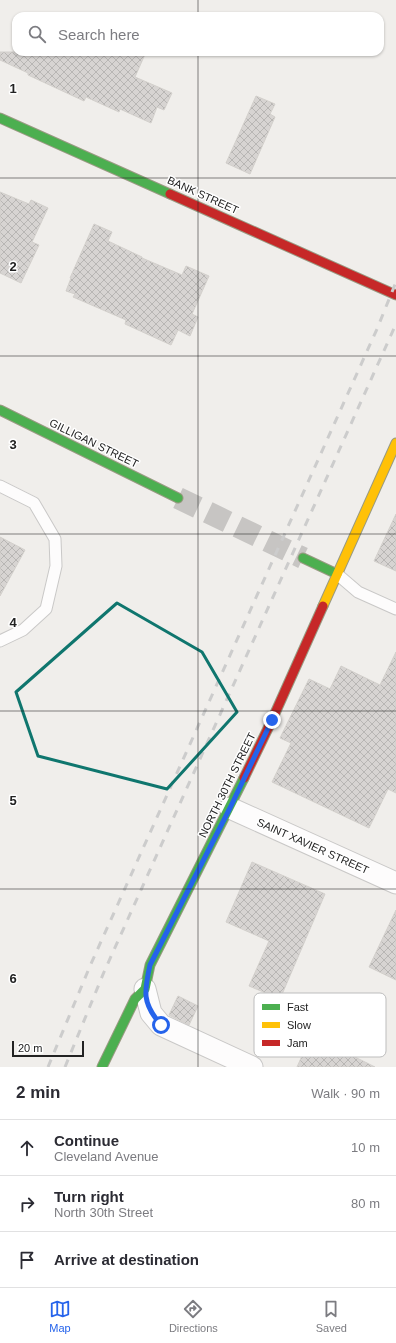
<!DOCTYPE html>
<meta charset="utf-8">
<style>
:root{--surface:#fff;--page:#f7f7f7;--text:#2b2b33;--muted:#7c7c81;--line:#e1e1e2;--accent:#2563eb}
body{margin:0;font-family:Arial,sans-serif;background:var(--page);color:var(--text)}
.scale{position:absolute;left:12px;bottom:10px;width:72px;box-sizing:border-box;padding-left:4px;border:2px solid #222;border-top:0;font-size:11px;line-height:14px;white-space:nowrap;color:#222;-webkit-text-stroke:3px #fff;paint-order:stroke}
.stop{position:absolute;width:12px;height:12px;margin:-9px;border:3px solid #2563eb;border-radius:50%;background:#fff}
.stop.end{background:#2563eb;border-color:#fff;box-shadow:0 1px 4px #0008}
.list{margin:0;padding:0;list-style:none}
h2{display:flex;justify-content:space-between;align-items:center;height:52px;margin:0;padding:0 16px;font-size:17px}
h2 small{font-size:13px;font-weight:400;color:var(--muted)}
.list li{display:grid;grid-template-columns:26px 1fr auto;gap:12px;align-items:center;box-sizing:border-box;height:56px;padding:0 16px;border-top:1px solid var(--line)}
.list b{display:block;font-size:15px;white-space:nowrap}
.list p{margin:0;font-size:13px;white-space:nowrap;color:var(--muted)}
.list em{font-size:13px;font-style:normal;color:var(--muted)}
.icon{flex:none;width:22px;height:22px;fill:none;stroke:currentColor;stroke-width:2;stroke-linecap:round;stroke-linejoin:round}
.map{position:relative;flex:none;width:396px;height:1067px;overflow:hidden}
.search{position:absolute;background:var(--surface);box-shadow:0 1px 3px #0004;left:12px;right:12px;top:12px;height:44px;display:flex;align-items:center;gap:10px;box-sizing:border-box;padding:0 14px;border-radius:12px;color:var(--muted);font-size:15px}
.sheet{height:220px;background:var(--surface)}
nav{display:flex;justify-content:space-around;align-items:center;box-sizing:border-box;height:56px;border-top:1px solid var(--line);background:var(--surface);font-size:11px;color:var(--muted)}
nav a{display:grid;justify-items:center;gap:2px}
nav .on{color:var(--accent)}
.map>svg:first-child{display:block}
.building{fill:url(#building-cross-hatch);stroke:#d3d0cc}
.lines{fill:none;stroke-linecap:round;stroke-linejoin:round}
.secondary-tunnel{stroke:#c7c5c3;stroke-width:22;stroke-dasharray:22 11;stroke-linecap:butt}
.lane-casing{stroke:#c9c8c7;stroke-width:13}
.street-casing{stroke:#c9c8c7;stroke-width:23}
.fast-casing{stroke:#999a82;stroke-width:11}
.slow-casing{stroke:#999a82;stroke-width:11}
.jam-casing{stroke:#999a82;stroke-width:11}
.lane{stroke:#fdfcfc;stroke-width:11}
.street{stroke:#fdfcfc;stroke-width:21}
.fast{stroke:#4caf50;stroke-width:9}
.slow{stroke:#ffc107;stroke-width:9}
.jam{stroke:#c62828;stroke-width:9}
.rail{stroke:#ccc;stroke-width:3;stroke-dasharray:8 8;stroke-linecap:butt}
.route{stroke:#2563eb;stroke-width:5}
.marked{fill:none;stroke:#0f766e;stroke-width:3;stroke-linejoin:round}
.grid{fill:none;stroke:#222;stroke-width:1;stroke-opacity:0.55}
.labels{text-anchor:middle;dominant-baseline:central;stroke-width:3;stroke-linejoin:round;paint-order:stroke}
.street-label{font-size:11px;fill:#222;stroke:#fff}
.key{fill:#fff;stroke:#bdbdbd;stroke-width:1}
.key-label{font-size:11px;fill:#222}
.grid-label{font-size:13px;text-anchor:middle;font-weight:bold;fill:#222;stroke:#fff;stroke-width:3;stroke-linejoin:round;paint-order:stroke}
</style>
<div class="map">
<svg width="396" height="1067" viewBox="0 0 396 1067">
<defs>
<pattern id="building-cross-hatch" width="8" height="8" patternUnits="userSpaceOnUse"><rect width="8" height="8" fill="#d7d4d2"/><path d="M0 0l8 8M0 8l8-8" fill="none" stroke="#b8b6b4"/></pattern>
</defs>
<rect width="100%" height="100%" fill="#f0eeeb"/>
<g class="building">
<path d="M0,52H146L135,77L172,93L164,110L157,107L151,123L120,109L119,112L86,97L84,101L28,75V73L0,60Z"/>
<path d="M256,96L275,104L270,114L275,117L250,174L226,163Z"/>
<path d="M0,192L29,204L31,200L48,208L32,242L39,245L21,283L0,273Z"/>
<path d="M94,224L112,232L108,241L142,257V258L182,275L186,266L209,276L192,314L198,317L190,336L178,330L171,345L125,324L126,320L73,297L75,294L66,291L71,278H70Z"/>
<path d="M396,514V571L374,561Z"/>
<path d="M0,537L25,550L0,596Z"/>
<path d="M396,652V793L388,789L369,828L272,782L291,743L280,738L309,679L330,689L341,666L380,685Z"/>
<path d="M252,862L325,894L280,999L249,986L269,941L226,922Z"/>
<path d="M396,910V980L369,967Z"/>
<path d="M178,996L198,1006L189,1025L169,1015Z"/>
<path d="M324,1007L342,1015L329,1044L375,1067H297Z"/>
</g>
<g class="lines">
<path class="secondary-tunnel" d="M178,498L303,558"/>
<defs>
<g id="lane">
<path d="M0,486L34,503L55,539L56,566L46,609L23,630L0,641"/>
<path d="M337,574L358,592L396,609"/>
</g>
<g id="street">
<path d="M230,808L396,883"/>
<path d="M145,989L151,1013L161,1025L252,1067"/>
</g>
<g id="fast">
<path d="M0,118L170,194"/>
<path d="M0,410L178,498"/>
<path d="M303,558L337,574"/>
<path d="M102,1067L135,999L145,989L150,965L244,778"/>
</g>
<path id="slow" d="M323,606L396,443"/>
<g id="jam">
<path d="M170,194L396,295"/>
<path d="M244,778L272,720L323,606"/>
</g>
</defs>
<use href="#lane" class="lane-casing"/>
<use href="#street" class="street-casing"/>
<use href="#fast" class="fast-casing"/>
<use href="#slow" class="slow-casing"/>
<use href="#jam" class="jam-casing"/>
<use href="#lane" class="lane"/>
<use href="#street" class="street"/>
<use href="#fast" class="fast"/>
<use href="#slow" class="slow"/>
<use href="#jam" class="jam"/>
<g class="rail">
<path d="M48,1067L90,966L377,329L396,282"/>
<path d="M65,1067L104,972L396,324"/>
</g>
</g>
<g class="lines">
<path class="route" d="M161,1025C142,1003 144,992 150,965L230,808L272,720"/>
</g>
<path class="marked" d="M117,603L202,652L237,712L167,789L38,756L16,692Z"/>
<path class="grid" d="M198,0V16M198,52V1067M0,178H396M0,356H396M0,534H396M0,711H396M0,889H396"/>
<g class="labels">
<g class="street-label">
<text transform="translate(203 195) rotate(24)">BANK STREET</text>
<text transform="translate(94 443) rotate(26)">GILLIGAN STREET</text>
<text transform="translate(227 785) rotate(-64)">NORTH 30TH STREET</text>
<text transform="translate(313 846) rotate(24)">SAINT XAVIER STREET</text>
</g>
</g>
<rect x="254" y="993" width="132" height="64" rx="6" class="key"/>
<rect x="262" y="1004" width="18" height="6" fill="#4caf50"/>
<rect x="262" y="1022" width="18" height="6" fill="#ffc107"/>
<rect x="262" y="1040" width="18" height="6" fill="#c62828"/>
<g class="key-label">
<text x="287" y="1011">Fast</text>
<text x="287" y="1029">Slow</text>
<text x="287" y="1047">Jam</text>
</g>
<g class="grid-label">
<text x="13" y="93">1</text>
<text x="13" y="271">2</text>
<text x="13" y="449">3</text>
<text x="13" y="627">4</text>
<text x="13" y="805">5</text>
<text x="13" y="983">6</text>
</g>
</svg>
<div class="scale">20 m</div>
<div class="stop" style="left:161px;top:1025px"></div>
<div class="stop end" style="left:272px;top:720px"></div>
<div class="search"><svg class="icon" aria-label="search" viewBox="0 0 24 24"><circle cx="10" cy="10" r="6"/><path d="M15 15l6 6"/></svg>Search here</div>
</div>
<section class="sheet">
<h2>2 min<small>Walk · 90 m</small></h2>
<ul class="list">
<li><svg class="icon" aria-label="ahead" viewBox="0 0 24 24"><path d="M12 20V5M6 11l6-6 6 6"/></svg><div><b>Continue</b><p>Cleveland Avenue</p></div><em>10 m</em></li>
<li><svg class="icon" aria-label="right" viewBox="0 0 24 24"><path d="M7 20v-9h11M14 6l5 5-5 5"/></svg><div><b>Turn right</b><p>North 30th Street</p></div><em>80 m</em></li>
<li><svg class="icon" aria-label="arrive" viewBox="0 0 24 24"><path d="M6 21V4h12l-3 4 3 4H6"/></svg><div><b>Arrive at destination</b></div></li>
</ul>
</section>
<nav>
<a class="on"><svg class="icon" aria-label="map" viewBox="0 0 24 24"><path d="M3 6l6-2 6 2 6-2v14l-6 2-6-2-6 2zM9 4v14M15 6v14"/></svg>Map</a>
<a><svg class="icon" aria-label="directions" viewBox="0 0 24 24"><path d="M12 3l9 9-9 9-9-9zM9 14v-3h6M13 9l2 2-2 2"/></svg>Directions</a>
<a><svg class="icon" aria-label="saved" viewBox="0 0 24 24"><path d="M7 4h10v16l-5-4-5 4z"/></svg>Saved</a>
</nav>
